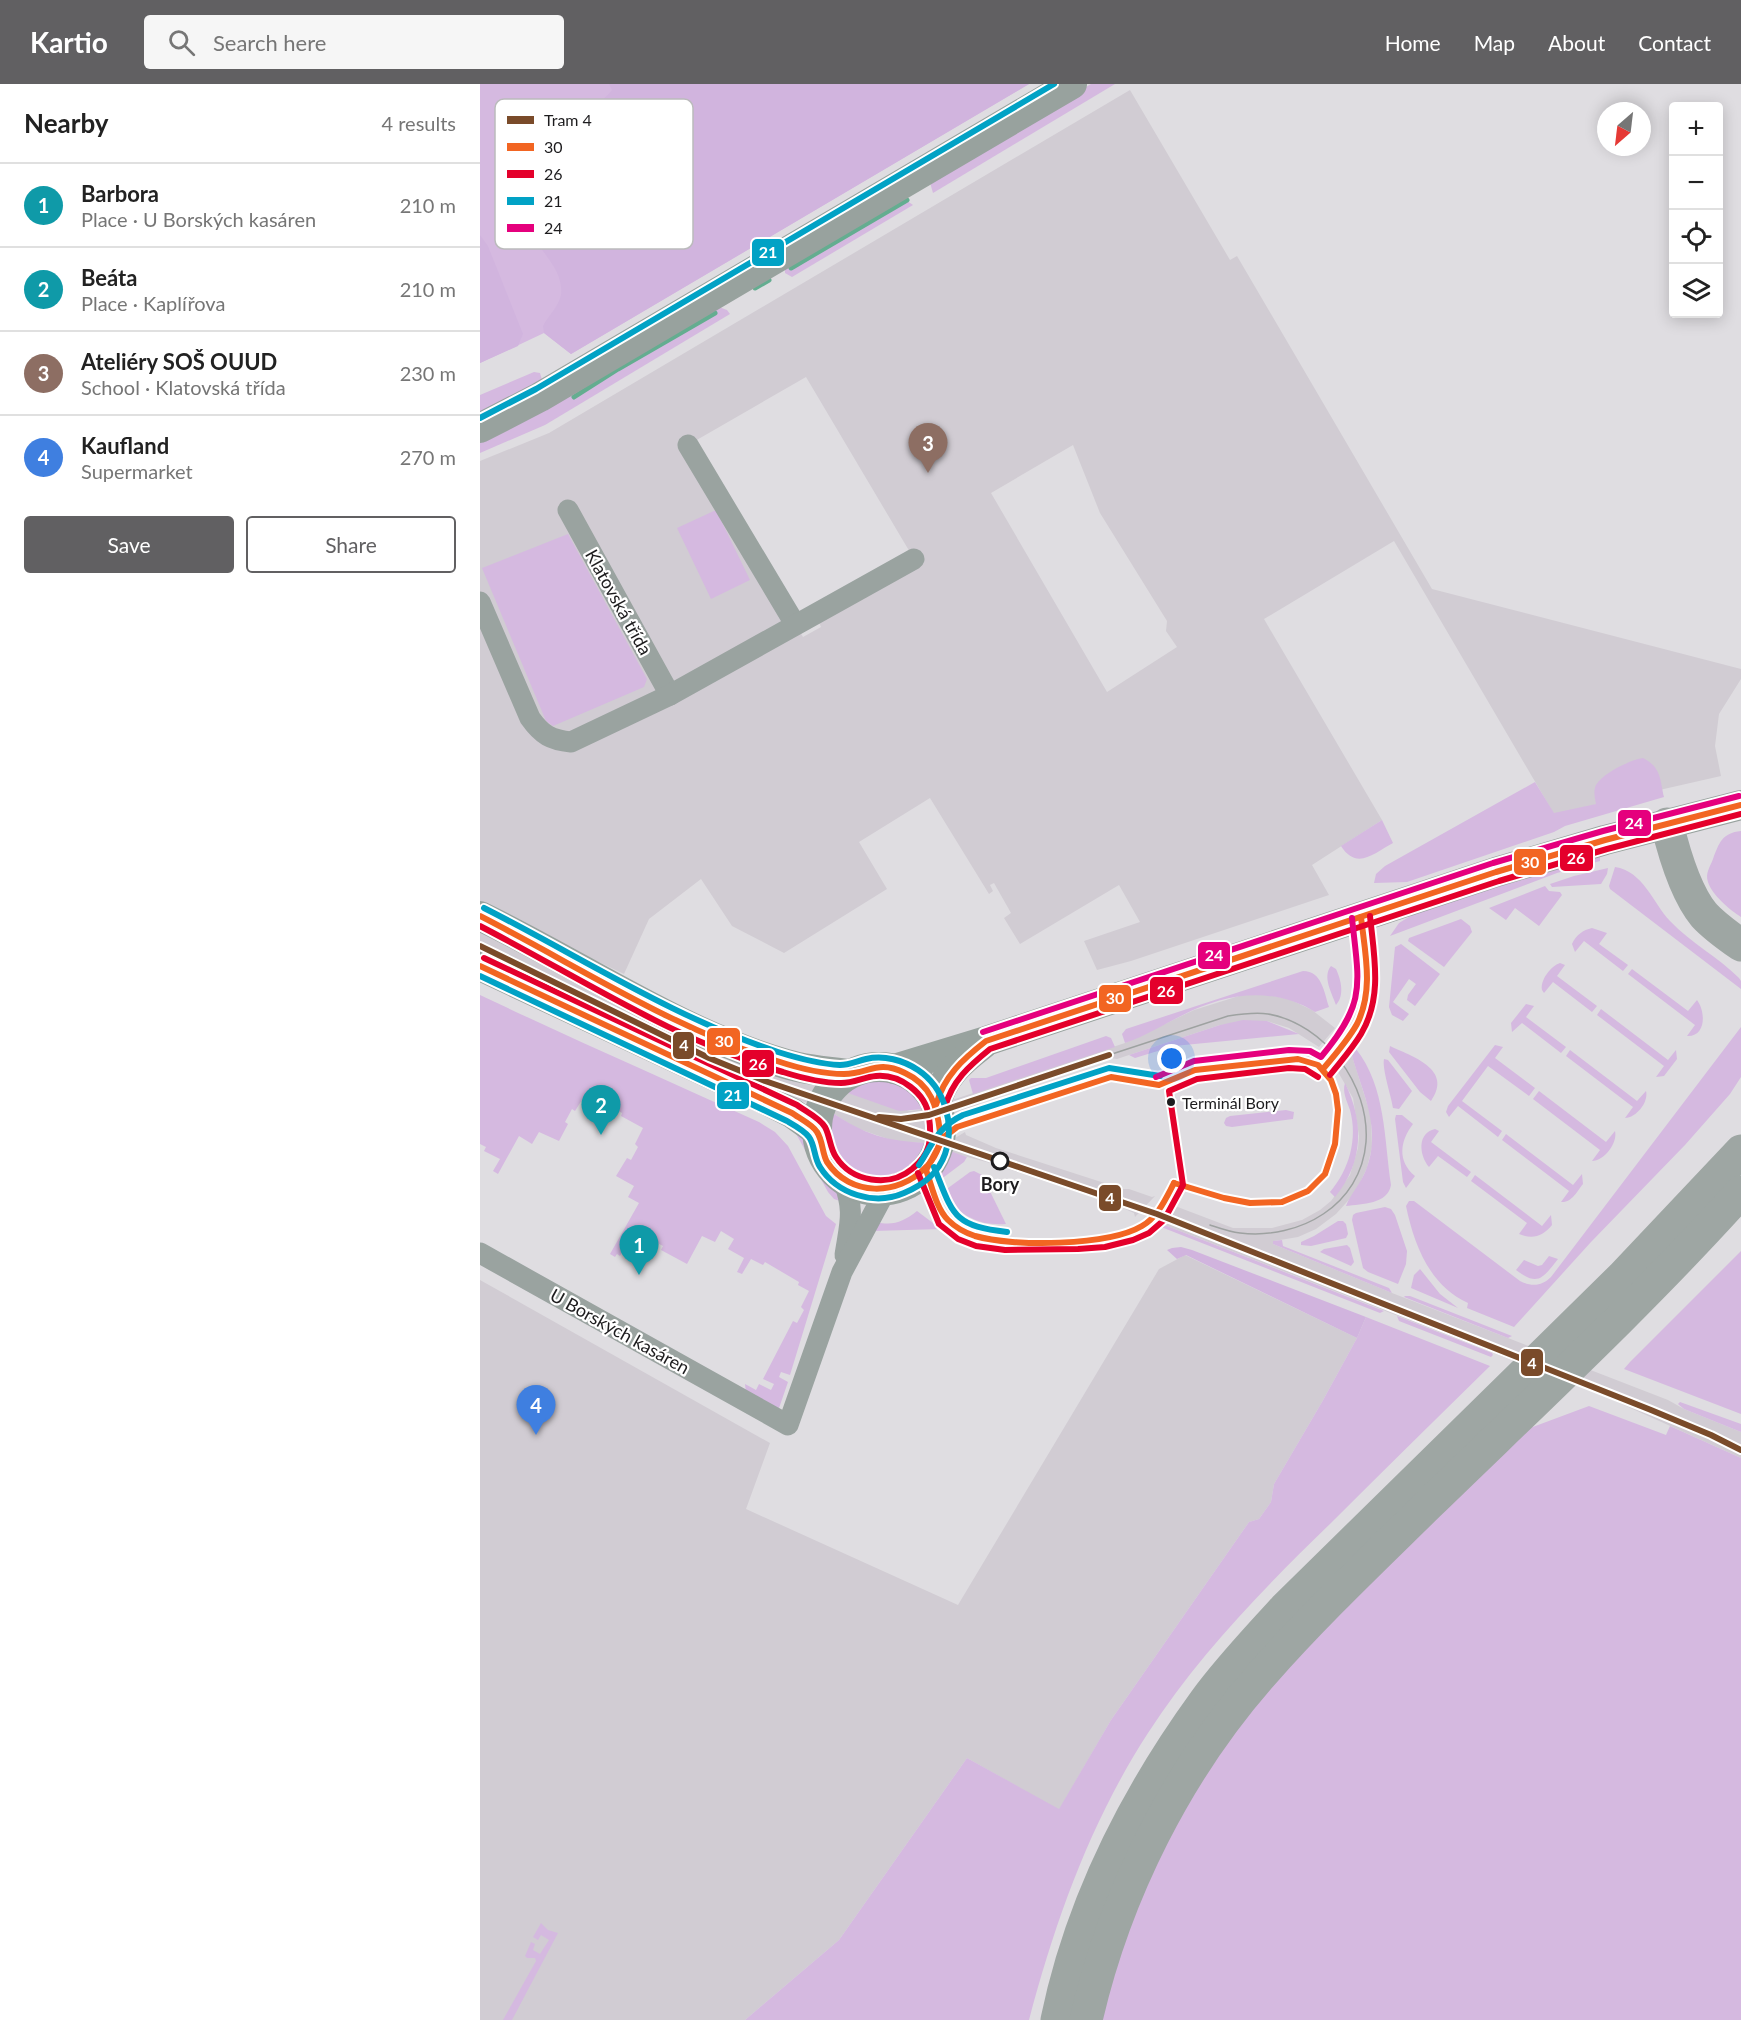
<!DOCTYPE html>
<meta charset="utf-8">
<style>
:root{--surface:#fff;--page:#f6f6f6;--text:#222;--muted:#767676;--line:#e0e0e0;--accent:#616062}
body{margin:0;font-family:Lato,sans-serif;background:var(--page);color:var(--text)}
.controls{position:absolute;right:18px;top:18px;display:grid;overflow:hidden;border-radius:6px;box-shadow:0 3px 15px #0003}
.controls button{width:54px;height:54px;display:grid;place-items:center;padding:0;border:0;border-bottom:2px solid var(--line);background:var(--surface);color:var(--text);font:30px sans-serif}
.compass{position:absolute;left:1117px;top:18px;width:54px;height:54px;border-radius:50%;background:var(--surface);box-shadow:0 3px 15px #0003;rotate:208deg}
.you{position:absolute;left:692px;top:975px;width:21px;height:21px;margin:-15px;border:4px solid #fff;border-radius:50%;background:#1a73e8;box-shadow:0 0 0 9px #1a73e833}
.badge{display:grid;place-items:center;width:39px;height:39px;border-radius:50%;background:var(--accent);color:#fff;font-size:20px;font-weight:700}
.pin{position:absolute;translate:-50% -50px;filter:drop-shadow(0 2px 3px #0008)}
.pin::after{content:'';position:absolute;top:32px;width:21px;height:18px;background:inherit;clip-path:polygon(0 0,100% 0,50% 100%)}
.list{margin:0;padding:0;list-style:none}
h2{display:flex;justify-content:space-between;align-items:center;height:78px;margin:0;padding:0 24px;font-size:26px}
h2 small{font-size:20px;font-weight:400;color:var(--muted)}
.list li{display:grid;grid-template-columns:39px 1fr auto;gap:18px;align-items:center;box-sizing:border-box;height:84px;padding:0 24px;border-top:2px solid var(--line)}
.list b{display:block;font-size:22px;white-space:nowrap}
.list p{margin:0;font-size:20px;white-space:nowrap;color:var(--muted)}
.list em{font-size:20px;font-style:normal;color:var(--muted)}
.actions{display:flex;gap:12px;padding:18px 24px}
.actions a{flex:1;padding:14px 0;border:2px solid var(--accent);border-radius:6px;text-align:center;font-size:21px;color:var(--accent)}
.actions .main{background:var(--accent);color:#fff}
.icon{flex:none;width:33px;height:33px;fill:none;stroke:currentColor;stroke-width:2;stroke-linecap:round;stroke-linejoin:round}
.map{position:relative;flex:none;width:1261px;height:1936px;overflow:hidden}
header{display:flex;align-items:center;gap:36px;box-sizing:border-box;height:84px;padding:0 30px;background:var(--accent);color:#fff}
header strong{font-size:28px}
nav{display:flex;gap:33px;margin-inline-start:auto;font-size:21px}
.search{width:420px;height:54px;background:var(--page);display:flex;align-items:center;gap:15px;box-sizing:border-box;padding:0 21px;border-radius:6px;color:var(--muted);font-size:22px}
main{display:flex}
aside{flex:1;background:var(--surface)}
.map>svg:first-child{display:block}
.built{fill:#d1ccd3;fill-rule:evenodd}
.green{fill:#d5b9e0}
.forest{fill:#d1b4de}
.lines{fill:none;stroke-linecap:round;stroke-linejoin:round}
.stream{stroke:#64ad90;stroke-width:5}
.street{stroke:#9aa3a0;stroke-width:21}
.secondary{stroke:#98a29e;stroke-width:30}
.primary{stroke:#9ea6a3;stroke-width:33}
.tram{stroke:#9ea2a1;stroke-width:1.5}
.bus-1-casing{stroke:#fff;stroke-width:10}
.bus-2-casing{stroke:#fff;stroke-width:10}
.bus-3-casing{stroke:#fff;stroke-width:10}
.bus-4-casing{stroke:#fff;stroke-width:10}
.bus-1{stroke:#f26522;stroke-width:6}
.bus-2{stroke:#e4002b;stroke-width:6}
.bus-3{stroke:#01a2c5;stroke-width:6}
.bus-4{stroke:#e5007d;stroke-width:6}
.tram-1-casing{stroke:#fff;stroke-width:10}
.tram-1{stroke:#7a4b2a;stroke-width:6}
.bus-dot{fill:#1d1c1e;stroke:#fff;stroke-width:2}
.stop-dot{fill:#fff;stroke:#1d1c1e;stroke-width:3}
.labels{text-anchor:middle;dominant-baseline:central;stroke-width:4.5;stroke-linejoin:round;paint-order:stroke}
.bus-label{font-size:16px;fill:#1d1c1e;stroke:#fff;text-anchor:start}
.street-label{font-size:18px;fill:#1d1c1e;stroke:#fff}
.stop-label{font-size:18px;font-weight:bold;fill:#1d1c1e;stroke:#fff}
.key{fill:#fff;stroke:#bbbbbc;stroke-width:1.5}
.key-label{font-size:16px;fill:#1d1c1e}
.line-badge{stroke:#fff;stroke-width:2}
.badge-label{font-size:16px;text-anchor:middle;font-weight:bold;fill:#fff}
</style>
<header>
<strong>Kartio</strong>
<div class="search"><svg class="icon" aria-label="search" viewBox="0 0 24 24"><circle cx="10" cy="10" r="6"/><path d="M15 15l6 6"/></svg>Search here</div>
<nav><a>Home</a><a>Map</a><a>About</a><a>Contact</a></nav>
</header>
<main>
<aside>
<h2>Nearby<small>4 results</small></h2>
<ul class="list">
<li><span class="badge" style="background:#0f9aa8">1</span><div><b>Barbora</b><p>Place · U Borských kasáren</p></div><em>210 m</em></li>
<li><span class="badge" style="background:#0f9aa8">2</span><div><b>Beáta</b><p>Place · Kaplířova</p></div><em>210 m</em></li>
<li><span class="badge" style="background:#8d6e63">3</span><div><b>Ateliéry SOŠ OUUD</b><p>School · Klatovská třída</p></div><em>230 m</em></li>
<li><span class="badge" style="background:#3f7fe0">4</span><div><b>Kaufland</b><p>Supermarket</p></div><em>270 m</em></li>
</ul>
<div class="actions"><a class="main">Save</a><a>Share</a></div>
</aside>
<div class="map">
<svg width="1261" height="1936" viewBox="0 0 1261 1936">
<rect width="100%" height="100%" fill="#dfdde1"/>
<g class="built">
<path d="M650,6L750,176L757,172L952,505L1261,585V595L1239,630L1235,662L1241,692L1074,730L914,457L784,535L902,736L832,781L849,811L651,877L617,886L604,857L660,838L639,801L540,860L524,834L531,829L514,799L510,801L513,807L509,810L450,714L379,758L407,805L304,869L252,842L221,795L169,835L144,890L0,821V377L69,349ZM326,293L434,475L339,538L341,543L323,553L208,361ZM593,361L620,429L687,537L686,547L697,563L627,608L511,409Z"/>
<path d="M0,845L345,1001L332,1021L312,1013L0,870Z"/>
<path d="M762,911H789L809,915L832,926L855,944L839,963L809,944L787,937L740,941L649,971L637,975L631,974L504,1016L498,1021L472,1030L469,1017L645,959L714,926Z"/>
<path d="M872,972L891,1032L892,1063L887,1084L875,1109L856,1130L836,1145L818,1153L794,1157L793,1160L912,1209L1188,1316L1204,1325L1261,1348V1374L1124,1312L682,1140L695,1122L753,1144H792L822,1136L840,1126L851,1117L870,1091L878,1064L879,1052L873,1014L858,988Z"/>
<path d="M365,1008L430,1027L445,1025L448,1039L447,1059L417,1058L376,1044L351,1028Z"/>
<path d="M485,1048L486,1051L516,1064L643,1105H649L672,1113L675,1112L655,1133L654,1129L636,1121L510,1079L465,1067L475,1054Z"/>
<path d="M705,1171L877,1254L842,1318L794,1400L791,1418L779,1435L769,1438L631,1636L579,1726L487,1674L359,1856L265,1936H0V1196L290,1359L266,1425L478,1521L679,1185Z"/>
</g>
<g class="green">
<path d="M0,0H549L91,270L64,249L0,279Z"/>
<path d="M611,0H635L453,109L449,95Z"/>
<path d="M420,112L433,121L312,193L305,189V184Z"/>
<path d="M239,223L247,226L250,230L65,341L0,369V354Z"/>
<path d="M54,288L60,289L62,296L0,331V311Z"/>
<path d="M236,426L270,496L231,515L197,444Z"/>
<path d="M88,450L167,595L164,603L73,642L66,637L2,484Z"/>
<path d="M1163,674C1181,683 1180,695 1184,713L1085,742L1074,748L927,798L894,799L896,790L905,782L1055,698L1074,729L1116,720C1115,714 1113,707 1116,701C1123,689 1150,676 1163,674Z"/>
<path d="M902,736L913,759C894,769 877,787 861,762Z"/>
<path d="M1261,747V833C1250,826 1232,811 1228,798C1225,789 1230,783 1233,775C1239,759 1242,749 1261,747Z"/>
<path d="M1120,773V777L1077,789L910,852L919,839L942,825Z"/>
<path d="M1135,783C1163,787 1173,819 1190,837C1211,859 1238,873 1259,894L1261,897V905L1130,805L1129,802Z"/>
<path d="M1128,784L1127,790L1121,800L1072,803L1070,800L1094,792Z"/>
<path d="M1065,802L1069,807L1080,808L1082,811L1059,842L1035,824L1026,836L1009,824Z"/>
<path d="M981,835L990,842L992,848L964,883L928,857L929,854Z"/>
<path d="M1112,844L1127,849L1119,860L1148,881L1143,887L1104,857L1095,868L1092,860C1096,851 1103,846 1112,844Z"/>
<path d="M921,860L960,890L935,922L927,916L928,911L936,900L929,895L913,918L929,930L923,937L912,931L909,923L915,863Z"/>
<path d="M1080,879L1085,881L1077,892L1117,922L1112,928L1073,898L1064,909L1062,906C1060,896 1071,882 1080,879Z"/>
<path d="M851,882L856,885C861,896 865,911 856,921C852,909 842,893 851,882Z"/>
<path d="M1152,885L1208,927L1217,916C1226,928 1226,953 1207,952L1215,941L1148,890Z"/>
<path d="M823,887C842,887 844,908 849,923L835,928C793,902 746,909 703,931C684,940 666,952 645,959L642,950L646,945Z"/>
<path d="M0,911C93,955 186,996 279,1038L295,1048L308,1062L346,1132L356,1140L310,1291L301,1288L299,1293L308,1298L298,1327L266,1309L265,1300L276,1306L279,1300L291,1306L294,1300L283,1295L313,1237L317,1239L324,1226L321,1223L329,1207L318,1201L319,1198L285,1178L283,1181L271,1175L262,1190L257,1188L264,1174L248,1165L254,1155L241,1147L235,1158L222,1152L207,1180L181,1166L183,1162L170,1155L168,1158L152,1150L140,1172L137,1170L135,1173L130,1170L159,1119L148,1113L154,1102L136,1092L147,1074L151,1076L158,1063L155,1060L163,1044L141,1032L142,1029L129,1021L127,1024L105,1011L95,1027L92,1025L85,1038L88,1040L79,1057L59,1048L52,1060L39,1052L18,1090L13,1087L20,1075L4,1067L6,1063L0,1060Z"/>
<path d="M1046,920L1054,922L1046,933L1086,963L1081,969L1042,939L1032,948L1031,939Z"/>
<path d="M1121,925L1188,976L1196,966L1197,975L1184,992L1176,993L1184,982L1117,931Z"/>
<path d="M763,936L787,937L819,950L694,962L655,974L649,971L740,941Z"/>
<path d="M1261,943V993L1250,1010L1205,1061L1111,1158L1034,1243L987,1224L988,1219C950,1202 934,1161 926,1122L929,1117H934L1040,1197C1052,1203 1062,1202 1071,1193Z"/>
<path d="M626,952L631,954L635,963L493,1010L489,996L491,994H506Z"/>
<path d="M1015,961L1023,963L1015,974L1055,1004L1049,1012L1008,982L982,1017L1022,1047L1018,1053L978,1022L969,1033L966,1028L968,1022Z"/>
<path d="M910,962C931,972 974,985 951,1017L940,1008L909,968Z"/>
<path d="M876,965C906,1003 904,1055 911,1101C908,1120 882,1120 866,1122C870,1111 881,1099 886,1086C902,1046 883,1010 872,972Z"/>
<path d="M1090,966L1157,1017L1166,1007C1169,1018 1156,1034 1145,1034L1153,1023L1086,972Z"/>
<path d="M904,975L908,976L932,1007L919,1025L913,1024C911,1011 902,985 904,975Z"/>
<path d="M391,995C415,994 433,1004 445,1025L419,1027L365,1008L373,1002Z"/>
<path d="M865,999C884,1038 884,1078 855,1113L850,1108C869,1086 878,1055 870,1026C867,1017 862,1008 865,999Z"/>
<path d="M1059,1007L1126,1058L1135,1047C1138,1059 1124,1077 1112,1077L1120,1066L1053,1015Z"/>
<path d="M806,1026L814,1028L813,1035L752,1043L746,1042L744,1039L746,1034L750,1032Z"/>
<path d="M351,1028C386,1051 406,1057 447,1059C426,1124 330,1093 351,1028Z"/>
<path d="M916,1031H922L933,1040C920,1057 917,1077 935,1092L926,1104L923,1098L915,1035Z"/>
<path d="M955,1045L959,1047L951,1058L991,1088L987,1093L958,1072L949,1083C939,1071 937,1049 955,1045Z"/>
<path d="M314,1046L328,1057L340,1082L354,1099L363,1118L354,1115L348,1108Z"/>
<path d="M1026,1050L1093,1101L1102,1090L1103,1100C1097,1107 1092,1119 1081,1118L1089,1107L1022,1056Z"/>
<path d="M467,1066L487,1073L484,1078L460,1096V1078L464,1068Z"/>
<path d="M494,1087L502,1091L526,1140C498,1142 477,1131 464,1107L490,1088Z"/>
<path d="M995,1091L1062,1142L1071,1131L1072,1141C1063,1152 1053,1156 1039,1150L1047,1139L991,1097Z"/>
<path d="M905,1123L911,1125L915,1131L927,1167L926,1180L918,1200L888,1188L883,1184L872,1136L873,1131L876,1129Z"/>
<path d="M437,1127L461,1145L393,1147L396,1138C413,1142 423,1138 437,1127Z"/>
<path d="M858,1137H863L866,1140L868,1150L866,1154L831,1162L821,1161V1158L834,1152Z"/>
<path d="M682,1140L904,1227L900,1229L676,1141Z"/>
<path d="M802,1156L803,1162L909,1204L912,1209L793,1160V1157Z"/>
<path d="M867,1161L870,1164L874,1178L871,1182L840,1168L844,1165Z"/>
<path d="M1261,1167V1330L1144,1285L1150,1278Z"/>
<path d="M1069,1172L1078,1175C1063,1194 1058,1203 1036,1186L1044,1176L1058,1182L1062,1181Z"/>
<path d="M940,1185L960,1210L978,1224L931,1204L934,1191Z"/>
<path d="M925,1212H930L1032,1252L1028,1254L924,1213Z"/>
<path d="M917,1232L1012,1269L1013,1271L1011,1273L919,1237Z"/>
<path d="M886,1233L1010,1282C957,1334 904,1386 852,1438C785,1503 719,1570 668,1649C611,1737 576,1834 549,1936H265L359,1856L487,1674L579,1725L631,1636L769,1438L779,1435L791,1418L794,1400L842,1318L877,1254Z"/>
<path d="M1200,1318L1261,1340V1348L1204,1325L1198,1320Z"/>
<path d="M1109,1322L1186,1351L1190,1342L1261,1374V1936H617L663,1802L720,1696L793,1596L1042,1347Z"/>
<path d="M61,1839L68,1846L78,1849L32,1936H23L56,1877L55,1874H47L45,1872L51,1858L55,1860L53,1866L60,1870L69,1856L61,1851L58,1856L53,1853Z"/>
</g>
<g class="forest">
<path d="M129,0H549L91,270L64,249L63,242C68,232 79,222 81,211C85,178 43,159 49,127C52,108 63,100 72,84C80,70 84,50 94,38C105,25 122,20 132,6Z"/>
<path d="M0,151L8,162L43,250L38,262L0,279Z"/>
<path d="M701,1163L712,1166L886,1233L877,1254L706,1171L697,1175L687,1166L692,1164Z"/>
</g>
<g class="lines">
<g class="stream">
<path d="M311,184L427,116"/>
<path d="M275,204L289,196"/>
<path d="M94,313L138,285L235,229"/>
</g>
<g class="street">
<path d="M208,361L315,540"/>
<path d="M88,426L190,611"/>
<path d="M0,518L50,634C62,651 71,656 91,658L190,611L434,475"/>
<path d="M363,1095C375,1128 370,1138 365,1171"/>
<path d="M0,1169L308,1341L362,1188L406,1106"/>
</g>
<g class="secondary">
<path d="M0,344L60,313L592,0"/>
<path d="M0,832C100,880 199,949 306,980C326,986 348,988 369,990"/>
<path d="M0,882L286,1016L312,1029L337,1047"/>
<circle cx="399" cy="1045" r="62"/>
<path d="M414,985L506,957L1016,788L1125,756L1261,721"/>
<path d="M456,1021C462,993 480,978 502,961"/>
</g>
<g class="primary">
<path d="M1187,740C1194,769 1205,808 1224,831C1235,843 1248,852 1261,861"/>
<path d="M577,1936C601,1820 656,1712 725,1617C749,1584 778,1554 805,1524L1142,1193L1261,1067"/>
<path d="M606,1936C635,1810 697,1686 783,1589C835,1530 892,1476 949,1420C1054,1318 1163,1217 1261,1108"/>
</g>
<path class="tram" d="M629,971L748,932C761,930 774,928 788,930C845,940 890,1001 886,1058C881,1121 820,1156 760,1149C750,1148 739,1144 730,1141"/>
<defs>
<g id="bus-1">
<path d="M0,832C98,882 192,944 297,977C318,984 342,990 364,990C389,990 397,975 425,989C451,1001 457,1022 460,1048C462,1061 454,1076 445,1084C418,1112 370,1113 347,1078C342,1069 343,1057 337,1048C333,1041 319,1034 312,1029L0,882"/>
<path d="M843,985C855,971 868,956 877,940C894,906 885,869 881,833"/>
<path d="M456,1021C464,992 483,975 506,957L1016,788L1125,756L1261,721"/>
<path d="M446,1086L464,1053L477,1043L631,993L679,1001L715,986L818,975L838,981L851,996L856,1010L858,1026L855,1060L845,1090L828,1107L802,1118L770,1119L744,1114L694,1099"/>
<path d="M446,1086C452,1102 456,1124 468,1136C475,1143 486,1149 495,1152C533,1163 628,1162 662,1142C678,1133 686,1114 694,1099"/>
</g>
<g id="bus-2">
<path d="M0,842C99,893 195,957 303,988C322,994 341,999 361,999C374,999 384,993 396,992C420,990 446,1009 449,1033C452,1055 451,1070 432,1085C409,1104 372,1098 356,1073C350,1065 350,1052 345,1043C340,1034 325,1027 317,1021L4,874"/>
<path d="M850,991C861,977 872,965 881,950C903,913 894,872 890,832"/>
<path d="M465,1023C472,997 489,982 510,965L1019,797L1127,765L1261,730"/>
<path d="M438,1089L459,1140L478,1155L496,1162L525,1166L598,1165L625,1163L653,1156L669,1149L684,1136L703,1101L689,1007L717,995L809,984L825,985L838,993"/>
</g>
<g id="bus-3">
<path d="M0,334L56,305L574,0"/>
<path d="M0,892L307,1037C314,1041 325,1047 329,1053C335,1061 334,1074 340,1083C357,1110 394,1122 424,1109C443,1101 458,1090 465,1070C475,1040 465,1004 438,986C423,976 404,971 386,975C377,977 369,981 360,981C339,980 317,974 298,968C194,934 101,873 4,824"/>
<path d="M439,1081C453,1059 458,1043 483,1031L629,984L680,992"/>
<path d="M454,1083C473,1130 472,1142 527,1148"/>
</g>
<g id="bus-4">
<path d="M503,948L1013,779L1123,747L1259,712"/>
<path d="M676,993L714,977L809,966L830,967L841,973C887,918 879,901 872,834"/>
</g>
</defs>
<use href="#bus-1" class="bus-1-casing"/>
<use href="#bus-2" class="bus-2-casing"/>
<use href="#bus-3" class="bus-3-casing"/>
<use href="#bus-4" class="bus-4-casing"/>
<use href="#bus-1" class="bus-1"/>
<use href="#bus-2" class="bus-2"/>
<use href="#bus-3" class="bus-3"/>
<use href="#bus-4" class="bus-4"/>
<defs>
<g id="tram-1">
<path d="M0,862L229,974L285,997L677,1130L1171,1326L1231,1351L1261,1366"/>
<path d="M399,1033L421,1035L449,1031L629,971"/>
</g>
</defs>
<use href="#tram-1" class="tram-1-casing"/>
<use href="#tram-1" class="tram-1"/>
</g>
<circle class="bus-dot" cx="691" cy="1018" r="5"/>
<circle class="stop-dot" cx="520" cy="1077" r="8"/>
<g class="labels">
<g class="bus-label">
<text x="702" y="1018">Terminál Bory</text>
</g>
<g class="street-label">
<text transform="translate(139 518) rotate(61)">Klatovská třída</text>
<text transform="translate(140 1247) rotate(29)">U Borských kasáren</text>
</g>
<g class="stop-label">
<text x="520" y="1100">Bory</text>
</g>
</g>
<rect x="15" y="15" width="198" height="150" rx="9" class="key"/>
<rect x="27" y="32" width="27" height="8" fill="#7a4b2a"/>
<rect x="27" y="59" width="27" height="8" fill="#f26522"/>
<rect x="27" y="86" width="27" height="8" fill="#e4002b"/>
<rect x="27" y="113" width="27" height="8" fill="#01a2c5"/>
<rect x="27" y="140" width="27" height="8" fill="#e5007d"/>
<g class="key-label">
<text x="64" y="42">Tram 4</text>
<text x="64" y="69">30</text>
<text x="64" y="96">26</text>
<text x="64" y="123">21</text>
<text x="64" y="150">24</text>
</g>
<g class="line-badge">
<rect x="271" y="154" width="34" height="29" rx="6" fill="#01a2c5"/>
<rect x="1137" y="725" width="35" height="28" rx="6" fill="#e5007d"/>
<rect x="1079" y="760" width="35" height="28" rx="6" fill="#e4002b"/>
<rect x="1033" y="764" width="34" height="28" rx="6" fill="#f26522"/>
<rect x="717" y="857" width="34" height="29" rx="6" fill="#e5007d"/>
<rect x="669" y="892" width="35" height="29" rx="6" fill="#e4002b"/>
<rect x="618" y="900" width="34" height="29" rx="6" fill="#f26522"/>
<rect x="226" y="943" width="35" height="29" rx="6" fill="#f26522"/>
<rect x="192" y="947" width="23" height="29" rx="6" fill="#7a4b2a"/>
<rect x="261" y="965" width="34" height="29" rx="6" fill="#e4002b"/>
<rect x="236" y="997" width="34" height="29" rx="6" fill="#01a2c5"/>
<rect x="618" y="1100" width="24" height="28" rx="6" fill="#7a4b2a"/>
<rect x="1040" y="1264" width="24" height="29" rx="6" fill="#7a4b2a"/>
</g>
<g class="badge-label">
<text x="288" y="174">21</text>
<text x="1154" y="745">24</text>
<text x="1096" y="780">26</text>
<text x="1050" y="784">30</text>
<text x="734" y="877">24</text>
<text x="686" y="913">26</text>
<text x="635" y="920">30</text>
<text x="244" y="963">30</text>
<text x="204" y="967">4</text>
<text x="278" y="986">26</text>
<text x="253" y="1017">21</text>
<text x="630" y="1120">4</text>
<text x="1052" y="1285">4</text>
</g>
</svg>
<div class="controls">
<button>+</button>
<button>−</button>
<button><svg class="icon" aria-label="locate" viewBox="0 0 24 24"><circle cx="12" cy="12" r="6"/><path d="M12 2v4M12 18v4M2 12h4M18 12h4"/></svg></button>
<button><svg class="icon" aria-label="layers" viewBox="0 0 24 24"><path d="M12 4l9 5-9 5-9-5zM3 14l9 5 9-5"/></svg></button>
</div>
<svg class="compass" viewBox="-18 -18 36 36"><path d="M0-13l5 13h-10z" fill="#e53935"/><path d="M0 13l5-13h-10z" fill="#767676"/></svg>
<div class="you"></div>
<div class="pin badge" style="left:159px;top:1191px;background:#0f9aa8">1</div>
<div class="pin badge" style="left:121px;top:1051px;background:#0f9aa8">2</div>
<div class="pin badge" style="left:448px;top:389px;background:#8d6e63">3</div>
<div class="pin badge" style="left:56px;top:1351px;background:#3f7fe0">4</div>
</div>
</main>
